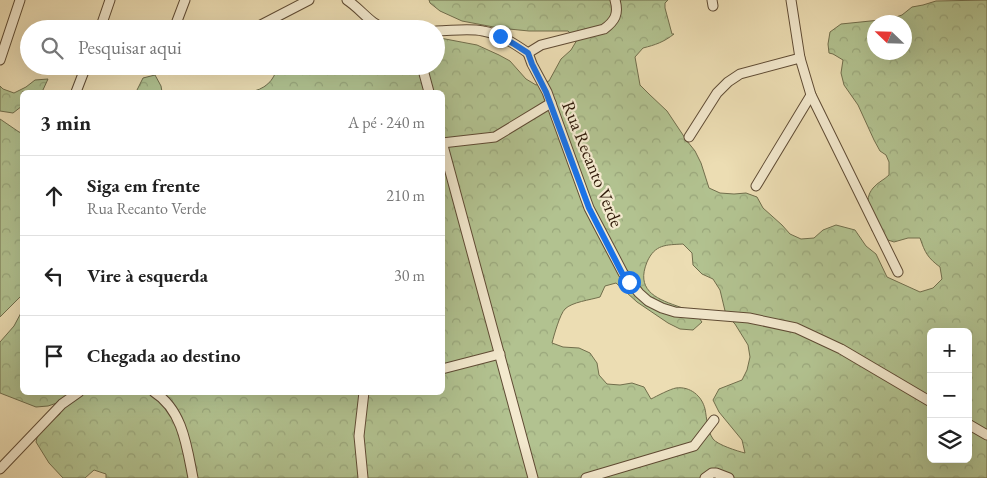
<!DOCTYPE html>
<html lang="pt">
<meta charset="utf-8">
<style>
:root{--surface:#fff;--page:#f2f2f2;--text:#222;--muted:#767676;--line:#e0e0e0}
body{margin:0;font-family:"EB Garamond",serif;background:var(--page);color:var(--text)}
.controls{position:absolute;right:15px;bottom:15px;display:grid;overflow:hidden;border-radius:8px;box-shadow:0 5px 20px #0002}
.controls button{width:45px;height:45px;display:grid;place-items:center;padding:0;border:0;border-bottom:1px solid var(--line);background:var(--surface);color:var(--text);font:25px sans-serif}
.compass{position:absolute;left:867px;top:15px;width:45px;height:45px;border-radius:50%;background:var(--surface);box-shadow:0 5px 20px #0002;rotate:293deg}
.stop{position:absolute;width:15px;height:15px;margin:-11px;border:4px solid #1a73e8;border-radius:50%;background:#fff}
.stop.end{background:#1a73e8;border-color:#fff;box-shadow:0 1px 5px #0008}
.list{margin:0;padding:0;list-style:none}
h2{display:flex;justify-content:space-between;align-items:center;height:65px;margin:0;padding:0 20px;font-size:21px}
h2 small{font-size:16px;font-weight:400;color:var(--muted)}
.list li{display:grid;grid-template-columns:32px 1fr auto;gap:15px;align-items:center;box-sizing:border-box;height:80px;padding:0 20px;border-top:1px solid var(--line)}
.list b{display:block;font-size:19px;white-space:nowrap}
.list p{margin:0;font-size:16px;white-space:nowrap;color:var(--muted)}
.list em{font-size:16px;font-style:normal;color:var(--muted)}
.icon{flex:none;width:28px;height:28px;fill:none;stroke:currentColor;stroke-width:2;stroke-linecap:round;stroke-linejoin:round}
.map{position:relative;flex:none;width:987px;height:478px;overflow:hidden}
.search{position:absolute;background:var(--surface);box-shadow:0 5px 20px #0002;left:20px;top:20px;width:425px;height:55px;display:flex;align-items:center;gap:12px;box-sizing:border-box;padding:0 18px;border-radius:28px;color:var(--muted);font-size:19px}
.panel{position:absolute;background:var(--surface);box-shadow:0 5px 20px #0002;left:20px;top:90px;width:425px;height:305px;border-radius:8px}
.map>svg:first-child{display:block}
.forest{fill:url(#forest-crowns);stroke:#716e4c;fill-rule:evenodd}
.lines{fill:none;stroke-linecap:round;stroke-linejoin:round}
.street-casing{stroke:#5f4b34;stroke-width:11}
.street{stroke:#f3e9ce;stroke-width:9}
.route{stroke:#1a73e8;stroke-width:6}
.labels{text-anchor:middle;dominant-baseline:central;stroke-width:4.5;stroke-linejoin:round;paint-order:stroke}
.street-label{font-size:18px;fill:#301a09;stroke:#f3e9ce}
</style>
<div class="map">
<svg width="987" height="478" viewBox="0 0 987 478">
<defs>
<pattern id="forest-crowns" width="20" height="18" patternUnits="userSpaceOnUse" patternTransform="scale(1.25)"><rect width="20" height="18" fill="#b2c290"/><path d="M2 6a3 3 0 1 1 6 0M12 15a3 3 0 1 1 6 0" fill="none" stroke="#99a67b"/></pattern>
</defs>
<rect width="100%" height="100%" fill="#ecddb3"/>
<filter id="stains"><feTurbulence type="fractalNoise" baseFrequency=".004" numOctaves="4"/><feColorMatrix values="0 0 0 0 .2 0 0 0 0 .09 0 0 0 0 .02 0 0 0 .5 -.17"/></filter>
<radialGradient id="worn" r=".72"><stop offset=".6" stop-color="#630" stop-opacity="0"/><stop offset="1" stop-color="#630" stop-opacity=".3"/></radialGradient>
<g class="forest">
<path d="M429,0H668L665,3V8L672,34H674C664,42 655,45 643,48L635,57L640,85L649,94L667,111L687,141L695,151L701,163L709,188L720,193L734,194L746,193L757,197L763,208L782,225L790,234L801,239L814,238L823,230L836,225L855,230L866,246L876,254L887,277L920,292L933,288L942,279L940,267C928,258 925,253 920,238H908L894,242L882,238L872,231C872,230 874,224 874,223C873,209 862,202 873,188C878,182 884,180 889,175V162L886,155L880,151L874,140L858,105L844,85L841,73L843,60L833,54L829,53L828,44L830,32L841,24L890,19L902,15L912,7L923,5L936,1L987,0V478H106V474L94,470L85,478H63L49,463L36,442L39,429L60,414V402L48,406L36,407L0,393V342L14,326L22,311V392H442V92H249C264,90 275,81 277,66H436V38H440L477,45L499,55L510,61L526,79L536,85L549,81L561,59L571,50L577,40L568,31H529L499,28L462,21L440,11L430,3ZM874,22H904V52H874ZM683,244L692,253L693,265L702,274L713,279L720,290L726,315L735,324L748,345L750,357L747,370L742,380L719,389L713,400L719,412L742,440L745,453C737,451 718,445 713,439C707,430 707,419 705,409C702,396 690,386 676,388C670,389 657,396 651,399L644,387L632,383L620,385L607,384L599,375L597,363L590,353L579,348L563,347L552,343C554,335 560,314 565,309C572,302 590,300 600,297L605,286L616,283L637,302L668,323L680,329L693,330L702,322C700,320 698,315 695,313C690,310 682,308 677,306C654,298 636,289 647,262C655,244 666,245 683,244ZM931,332H968V459H931Z"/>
<path d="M155,75L161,86L162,92H136L143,78Z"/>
<path d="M48,79L42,92H22V106L13,113L0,111V86L3,89L14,93L26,87L35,80Z"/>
<path d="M0,119L19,132L22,133V295L0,317Z"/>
</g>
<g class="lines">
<defs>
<g id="street">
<path d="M347,0C361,9 370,24 386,29"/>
<path d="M712,0L713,6"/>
<path d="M791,0L800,58L811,95L898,272"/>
<path d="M100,29L110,0"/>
<path d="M174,29L185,0"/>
<path d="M253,29L309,0"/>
<path d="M436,31C451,31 468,28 483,31C500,34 515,44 528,53L541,45L604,29C615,21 619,14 615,0"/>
<path d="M528,53L532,64L547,92L589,208L623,273L639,293L648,301L662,308L675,312L749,318L796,328L841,349L931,402"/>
<path d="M0,60L20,0"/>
<path d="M171,66L175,67L179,66"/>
<path d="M422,66L429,92"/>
<path d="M76,92L86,66"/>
<path d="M689,137L717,93L728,82L740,74L800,58"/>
<path d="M442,142L533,478"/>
<path d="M442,143L495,137L551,103"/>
<path d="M756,186L811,95"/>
<path d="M442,369L500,354"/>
<path d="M154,392C183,410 187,448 193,478"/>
<path d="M968,424L987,435"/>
<path d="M0,469L62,404L79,392"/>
<path d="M363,478L359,436L364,392"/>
<path d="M586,478L694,446L714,420"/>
<path d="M705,478L712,473H716L729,478"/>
</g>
</defs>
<use href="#street" class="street-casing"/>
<use href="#street" class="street"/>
</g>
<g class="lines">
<path class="route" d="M500,36L514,44L528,53L532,64L546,92L589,208L622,273L629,282"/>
</g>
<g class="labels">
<g class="street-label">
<text transform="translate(593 164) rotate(68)">Rua Recanto Verde</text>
</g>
</g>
<rect width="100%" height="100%" filter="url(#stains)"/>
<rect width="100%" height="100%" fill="url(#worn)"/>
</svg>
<div class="controls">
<button>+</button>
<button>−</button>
<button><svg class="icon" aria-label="layers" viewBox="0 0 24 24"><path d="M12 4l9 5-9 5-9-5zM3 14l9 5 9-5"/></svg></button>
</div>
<svg class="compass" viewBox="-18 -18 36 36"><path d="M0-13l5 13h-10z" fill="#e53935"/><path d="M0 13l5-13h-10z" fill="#767676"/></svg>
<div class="stop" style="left:629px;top:282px"></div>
<div class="stop end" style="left:500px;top:36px"></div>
<div class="search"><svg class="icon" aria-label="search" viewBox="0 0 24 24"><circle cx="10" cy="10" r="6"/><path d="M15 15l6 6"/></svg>Pesquisar aqui</div>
<section class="panel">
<h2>3 min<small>A pé · 240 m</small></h2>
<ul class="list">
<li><svg class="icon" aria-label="ahead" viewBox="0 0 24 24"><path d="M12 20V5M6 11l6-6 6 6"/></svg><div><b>Siga em frente</b><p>Rua Recanto Verde</p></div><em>210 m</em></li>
<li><svg class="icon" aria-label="left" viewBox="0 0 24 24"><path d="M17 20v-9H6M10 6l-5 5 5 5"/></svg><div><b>Vire à esquerda</b></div><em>30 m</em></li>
<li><svg class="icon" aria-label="arrive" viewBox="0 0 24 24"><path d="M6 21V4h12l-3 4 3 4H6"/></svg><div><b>Chegada ao destino</b></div></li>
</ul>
</section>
</div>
